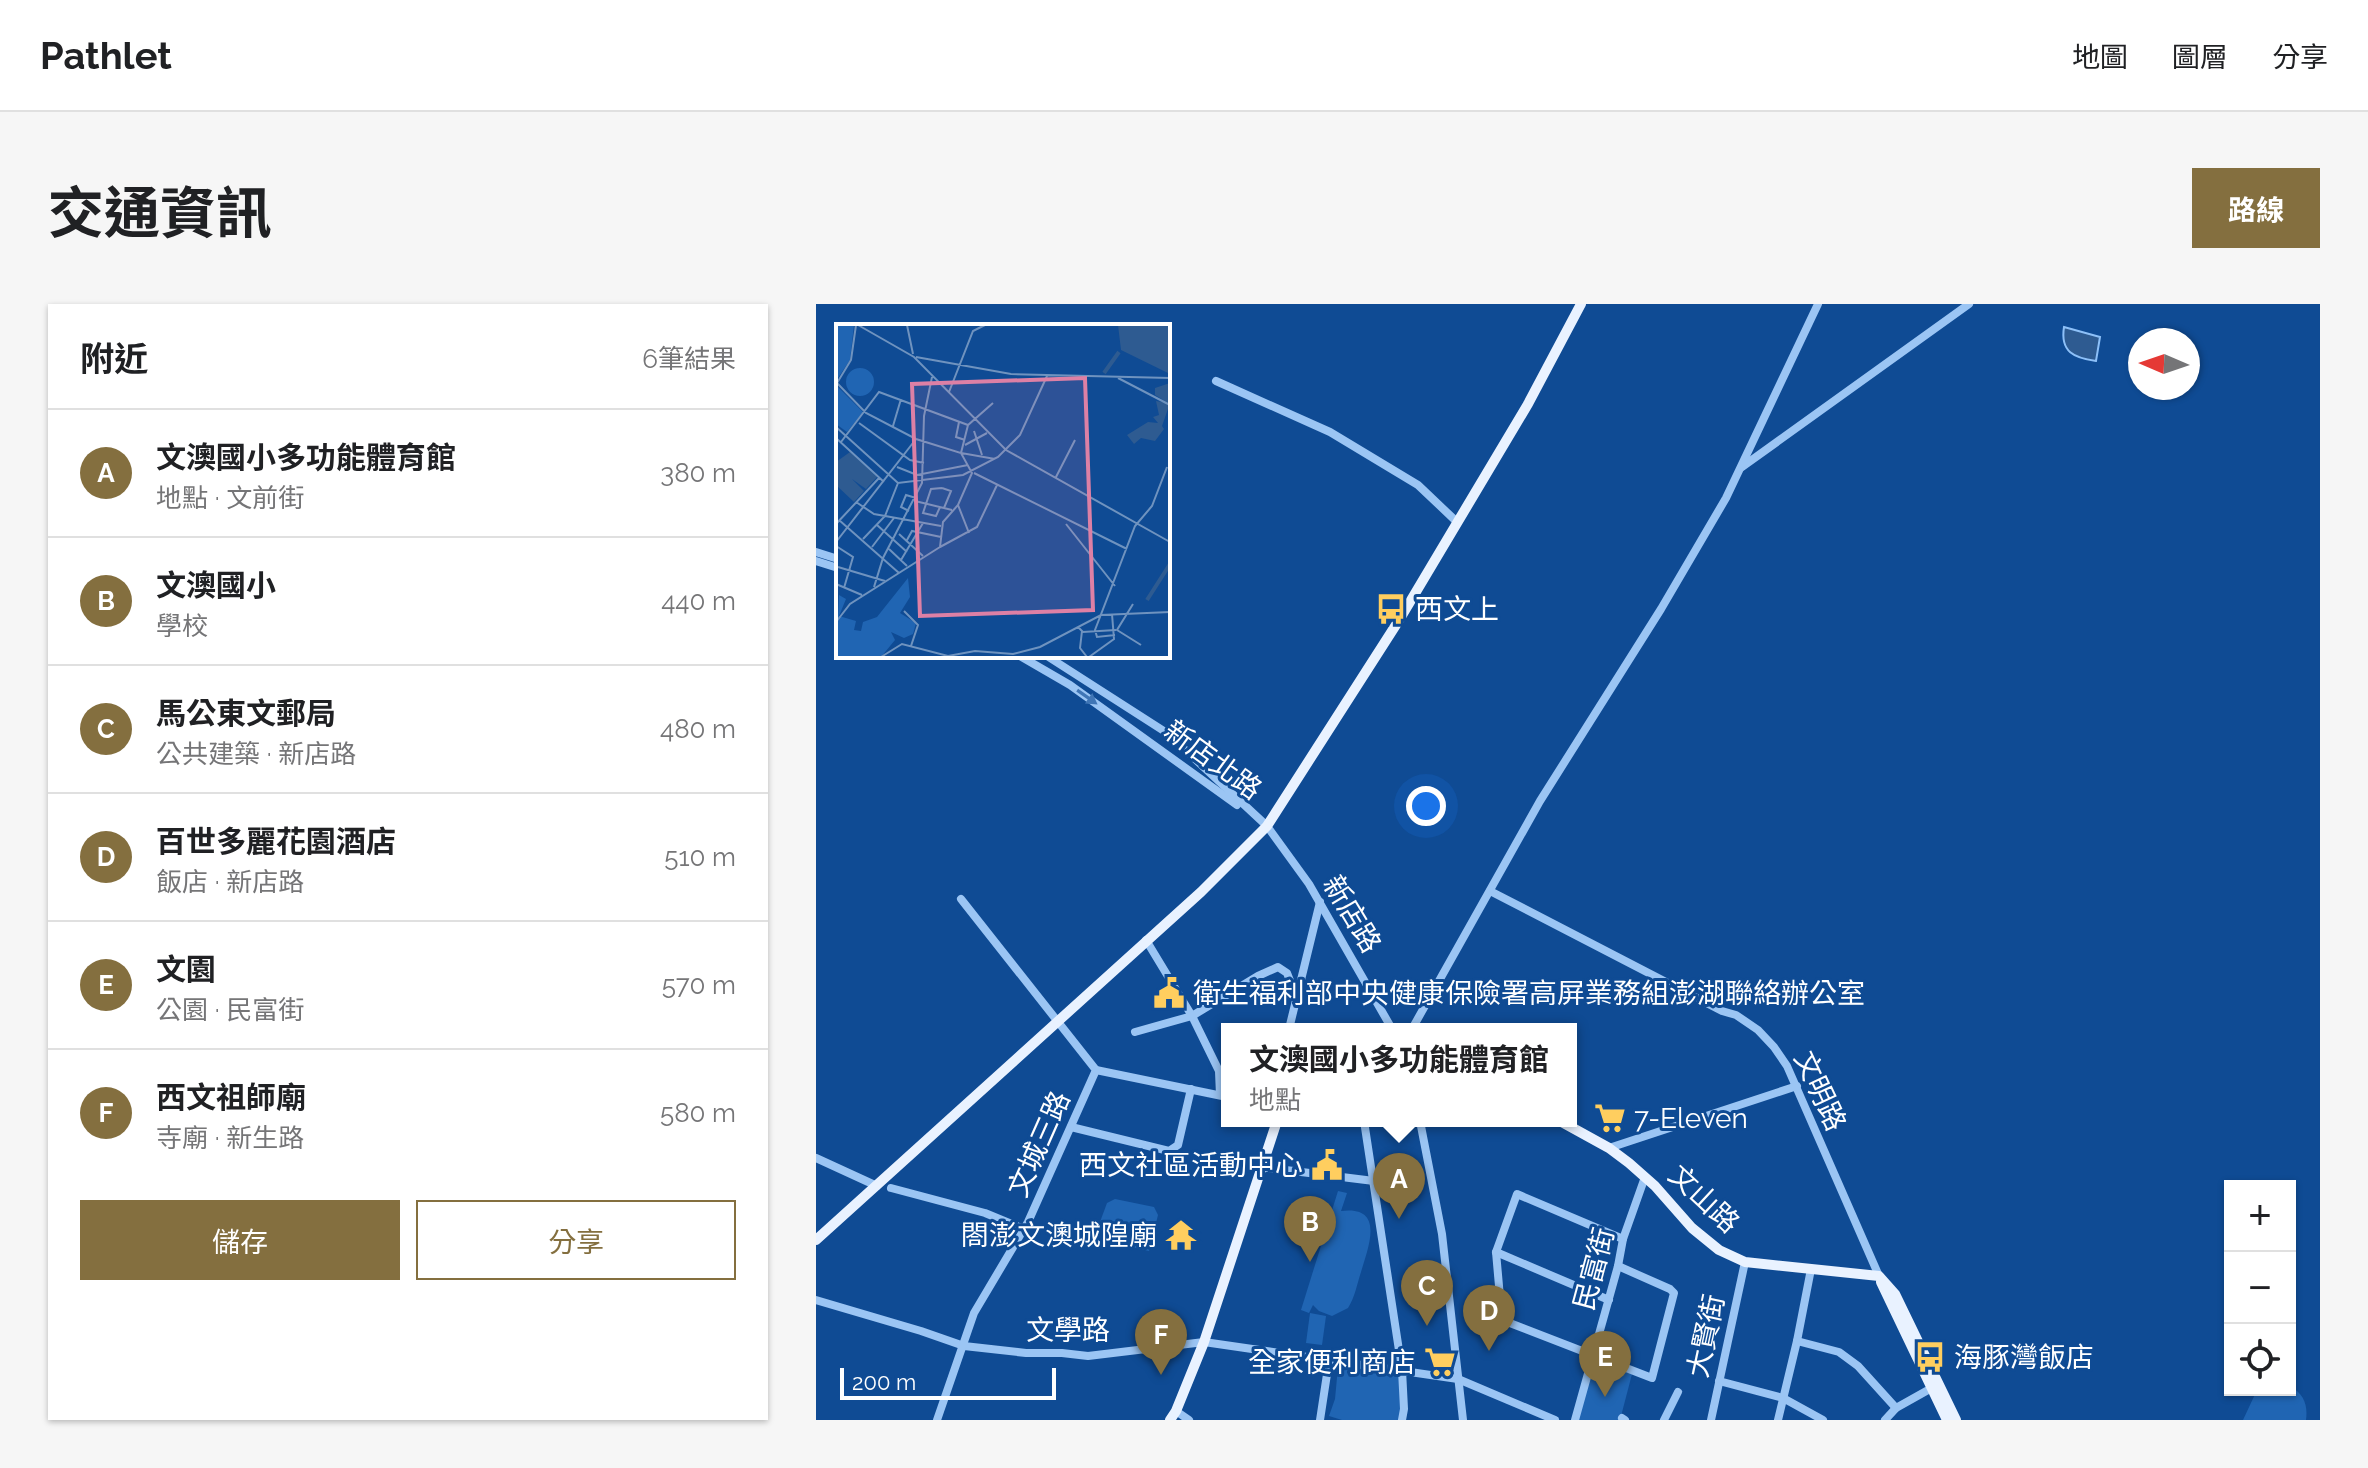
<!DOCTYPE html>
<html lang="zh-TW">
<meta charset="utf-8">
<style>
:root{--surface:#fff;--page:#f6f6f6;--text:#202124;--muted:#757577;--line:#e0e0e0;--accent:#846f3f}
body{margin:0;font-family:Raleway,"Noto Sans TC",sans-serif;background:var(--page);color:var(--text)}
.controls{position:absolute;right:24px;bottom:24px;display:grid;overflow:hidden;border-radius:0px;box-shadow:0 2px 6px #0004}
.controls button{width:72px;height:72px;display:grid;place-items:center;padding:0;border:0;border-bottom:2px solid var(--line);background:var(--surface);color:var(--text);font:40px sans-serif}
.compass{position:absolute;left:1312px;top:24px;width:72px;height:72px;border-radius:50%;background:var(--surface);box-shadow:0 2px 6px #0004;rotate:272deg}
.scale{position:absolute;left:24px;bottom:20px;width:216px;box-sizing:border-box;padding-left:8px;border:4px solid #fff;border-top:0;font-size:22px;line-height:28px;white-space:nowrap;color:#fff;-webkit-text-stroke:6px #0f4b94;paint-order:stroke}
.you{position:absolute;left:610px;top:502px;width:28px;height:28px;margin:-20px;border:6px solid #fff;border-radius:50%;background:#1a73e8;box-shadow:0 0 0 12px #1a73e833}
.badge{display:grid;place-items:center;width:52px;height:52px;border-radius:50%;background:var(--accent);color:#fff;font-size:26px;font-weight:700}
.pin{position:absolute;translate:-50% -66px;filter:drop-shadow(0 2px 4px #0008)}
.pin::after{content:'';position:absolute;top:42px;width:28px;height:24px;background:inherit;clip-path:polygon(0 0,100% 0,50% 100%)}
.popup{position:absolute;left:405px;top:719px;width:356px;height:104px;box-sizing:border-box;display:grid;place-content:center;border-radius:0px;background:var(--surface);filter:drop-shadow(0 2px 6px #0005);font-size:26px;white-space:nowrap;color:var(--muted)}
.popup b{font-size:30px;color:var(--text)}
.popup::after{content:'';position:absolute;left:50%;top:100%;margin-left:-16px;border:16px solid transparent;border-top-color:var(--surface)}
.list{margin:0;padding:0;list-style:none}
h2{display:flex;justify-content:space-between;align-items:center;height:104px;margin:0;padding:0 32px;font-size:34px}
h2 small{font-size:26px;font-weight:400;color:var(--muted)}
.list li{display:grid;grid-template-columns:52px 1fr auto;gap:24px;align-items:center;box-sizing:border-box;height:128px;padding:0 32px;border-top:2px solid var(--line)}
.list b{display:block;font-size:30px;white-space:nowrap}
.list p{margin:0;font-size:26px;white-space:nowrap;color:var(--muted)}
.list em{font-size:26px;font-style:normal;color:var(--muted)}
.actions{display:flex;gap:16px;padding:24px 32px}
.actions a{flex:1;padding:18px 0;border:2px solid var(--accent);border-radius:0px;text-align:center;font-size:28px;color:var(--accent)}
.actions .main{background:var(--accent);color:#fff}
.icon{flex:none;width:44px;height:44px;fill:none;stroke:currentColor;stroke-width:2;stroke-linecap:round;stroke-linejoin:round}
.map{position:relative;flex:none;width:1504px;height:1116px;overflow:hidden;border-radius:0px}
header{display:flex;align-items:center;gap:48px;box-sizing:border-box;height:112px;padding:0 40px;background:var(--surface);border-bottom:2px solid var(--line)}
header strong{font-size:38px}
nav{display:flex;gap:44px;margin-inline-start:auto;font-size:28px}
.intro{display:flex;align-items:center;justify-content:space-between;box-sizing:border-box;height:192px;padding:0 48px}
h1{margin:0;font-size:56px}
.button{padding:20px 36px;border-radius:0px;background:var(--accent);color:#fff;font-size:28px;font-weight:700}
main{display:flex;gap:48px;padding:0 48px}
aside{flex:1;background:var(--surface);border-radius:0px;box-shadow:0 2px 6px #0004}
.map>svg:first-child{display:block}
.green{fill:#2065b3}
.water{fill:#2e5b91;stroke:#8dc0f8;stroke-width:2}
.lines{fill:none;stroke-linecap:round;stroke-linejoin:round}
.minor{stroke:#9bc5f4;stroke-width:8}
.major{stroke:#e9f2ff;stroke-width:10}
.oneway{fill:#4076b6}
.labels{text-anchor:middle;dominant-baseline:central;stroke-width:6;stroke-linejoin:round;paint-order:stroke}
.poi-label{font-size:28px;fill:#fff;stroke:#0f4b94;text-anchor:start}
.street-label{font-size:28px;fill:#fff;stroke:#0f4b94}
.inset-river{fill:none;stroke:#2e5b91;stroke-width:4}
.inset-road{fill:none;stroke:#6f93bf;stroke-width:2}
.view{fill:#dd80a5;fill-opacity:0.15;stroke:#dd80a5;stroke-width:4}
.inset-edge{fill:none;stroke:#fff;stroke-width:4}
</style>
<header>
<strong>Pathlet</strong>
<nav><a>地圖</a><a>圖層</a><a>分享</a></nav>
</header>
<div class="intro"><h1>交通資訊</h1><a class="button">路線</a></div>
<main>
<aside>
<h2>附近<small>6筆結果</small></h2>
<ul class="list">
<li><span class="badge">A</span><div><b>文澳國小多功能體育館</b><p>地點 · 文前街</p></div><em>380 m</em></li>
<li><span class="badge">B</span><div><b>文澳國小</b><p>學校</p></div><em>440 m</em></li>
<li><span class="badge">C</span><div><b>馬公東文郵局</b><p>公共建築 · 新店路</p></div><em>480 m</em></li>
<li><span class="badge">D</span><div><b>百世多麗花園酒店</b><p>飯店 · 新店路</p></div><em>510 m</em></li>
<li><span class="badge">E</span><div><b>文園</b><p>公園 · 民富街</p></div><em>570 m</em></li>
<li><span class="badge">F</span><div><b>西文祖師廟</b><p>寺廟 · 新生路</p></div><em>580 m</em></li>
</ul>
<div class="actions"><a class="main">儲存</a><a>分享</a></div>
</aside>
<div class="map">
<svg width="1504" height="1116" viewBox="0 0 1504 1116">
<rect width="100%" height="100%" fill="#0f4b94"/>
<g class="green">
<path d="M522,887L531,889L525,907C570,901 552,944 545,968C541,980 539,993 532,1004L516,1012L503,1007L497,1001L493,1009L485,1006Z"/>
<path d="M299,895L338,903L342,911L333,947L281,935L284,918L291,899Z"/>
<path d="M494,1009L510,1012L506,1041L490,1039Z"/>
<path d="M777,1054L816,1070L804,1116H761Z"/>
<path d="M522,1063L584,1068L586,1104L584,1116H526L513,1112L519,1095Z"/>
<path d="M1474,1082C1488,1090 1492,1101 1490,1116H1427L1441,1086H1474Z"/>
</g>
<path class="water" d="M1248,23L1284,33L1280,57C1258,54 1244,48 1248,23Z"/>
<g class="lines">
<g class="minor">
<path d="M400,77L514,128L602,181L641,218"/>
<path d="M926,163L1153,0"/>
<path d="M0,248L22,255"/>
<path d="M0,257L22,264"/>
<path d="M204,352L254,381L421,501"/>
<path d="M231,352L351,429L451,522L493,580L576,725"/>
<path d="M674,587L906,707L920,711L942,726L958,743L971,762L1063,972"/>
<path d="M330,636L376,712L403,767L404,791"/>
<path d="M473,725L504,598"/>
<path d="M596,725L724,497L845,305L910,194L1002,0"/>
<path d="M319,728L376,712L442,672L462,663L471,669L480,692"/>
<path d="M280,766L411,793"/>
<path d="M548,817L586,1066L588,1105L586,1116"/>
<path d="M604,817L626,930L647,1116"/>
<path d="M255,823L353,847L362,841L375,785"/>
<path d="M793,844L981,782"/>
<path d="M0,854L61,882"/>
<path d="M445,863L558,877"/>
<path d="M75,884L169,909L208,925"/>
<path d="M680,948L793,996"/>
<path d="M802,962L854,985L858,989L836,1074L686,1016L680,948L701,890L807,935"/>
<path d="M0,996L105,1027L148,1042L210,1049H246L272,1052L388,1038L642,1075L739,1116"/>
<path d="M981,1037L1023,1048L1042,1062L1080,1104"/>
<path d="M903,1077L967,1094L1007,1116"/>
<path d="M360,1107L373,1116"/>
<path d="M806,1114L809,1116"/>
<path d="M121,1116L158,1009L212,918L280,766L145,595"/>
<path d="M504,1116L513,1057"/>
<path d="M759,1116L802,962L807,935L829,873"/>
<path d="M848,1116L862,1088"/>
<path d="M895,1116L929,958"/>
<path d="M962,1116L981,1037L995,965"/>
<path d="M1069,1116L1080,1104L1121,1081"/>
</g>
<g class="major">
<path d="M744,817L793,844L813,859L839,882L876,924L903,946L929,958L1063,972L1079,990L1140,1116"/>
<path d="M0,936L385,588L451,522L585,313L712,100L765,0"/>
<path d="M1065,978L1131,1116"/>
<path d="M354,1116L360,1107L388,1038L461,817"/>
</g>
</g>
<defs><path id="oneway-solid" d="M-6-.8H1V-3.2L6.5 0L1 3.2V.8H-6Z" transform="scale(2)"/></defs>
<use class="oneway" href="#oneway-solid" transform="translate(271 393) rotate(35)"/>
<defs>
<symbol id="bus-bare" viewBox="-9 -9 18 18"><path d="M-5-6H5V4H4V6H2V4H-2V6H-4V4H-5ZM-3.5-4V0h7V-4ZM-3.5 1.2v1.5H-2V1.2ZM2 1.2v1.5H3.5V1.2Z" fill="#ffce5f" stroke="#0f4b94" stroke-width="2.5" paint-order="stroke"/></symbol>
<symbol id="civic-bare" viewBox="-9 -9 18 18"><path d="M-.6-6.5H3V-4.5H.6V-3L4-1V1h2V6H-6V1h2V-1L-.6-3ZM-1.2 2.5V6h2.4V2.5Z" fill="#ffce5f" stroke="#0f4b94" stroke-width="2.5" paint-order="stroke"/></symbol>
<symbol id="supermarket-bare" viewBox="-9 -9 18 18"><path d="M-6-5.5h2.5l.6 2H6L4.5 2H-2.5L-4.4-4H-6ZM-1.5 3.2a1.3 1.3 0 1 0 .1 0ZM3 3.2a1.3 1.3 0 1 0 .1 0Z" fill="#ffce5f" stroke="#0f4b94" stroke-width="2.5" paint-order="stroke"/></symbol>
<symbol id="temple-bare" viewBox="-9 -9 18 18"><path d="M0-6L5-2H3V0L6.5 2.5H4V6H1.5V3h-3V6H-4V2.5H-6.5L-3 0V-2H-5Z" fill="#ffce5f" stroke="#0f4b94" stroke-width="2.5" paint-order="stroke"/></symbol>
</defs>
<g fill-rule="evenodd">
<use href="#bus-bare" x="553" y="283" width="44" height="44"/>
<use href="#civic-bare" x="331" y="667" width="44" height="44"/>
<use href="#supermarket-bare" x="772" y="792" width="44" height="44"/>
<use href="#civic-bare" x="489" y="839" width="44" height="44"/>
<use href="#temple-bare" x="343" y="909" width="44" height="44"/>
<use href="#bus-bare" x="1092" y="1031" width="44" height="44"/>
<use href="#supermarket-bare" x="602" y="1036" width="44" height="44"/>
</g>
<g class="labels">
<g class="poi-label">
<text x="599" y="305">西文上</text>
<text x="377" y="689">衛生福利部中央健康保險署高屏業務組澎湖聯絡辦公室</text>
<text x="818" y="814">7-Eleven</text>
<text x="487" y="861" text-anchor="end">西文社區活動中心</text>
<text x="341" y="931" text-anchor="end">閤澎文澳城隍廟</text>
<text x="1138" y="1053">海豚灣飯店</text>
<text x="600" y="1058" text-anchor="end">全家便利商店</text>
</g>
<g class="street-label">
<text transform="translate(397 456) rotate(36)">新店北路</text>
<text transform="translate(536 610) rotate(59)">新店路</text>
<text transform="translate(1004 787) rotate(65)">文明路</text>
<text transform="translate(223 840) rotate(-66)">文城三路</text>
<text transform="translate(888 895) rotate(43)">文山路</text>
<text transform="translate(778 965) rotate(-75)">民富街</text>
<text x="252" y="1026">文學路</text>
<text transform="translate(890 1032) rotate(-78)">大賢街</text>
</g>
</g>
<g transform="translate(20 20)">
<rect width="334" height="334" fill="#0f4b94"/>
<path d="M0,1H18L14,36L0,57ZM10 58a14 14 0 1 1 28 0a14 14 0 1 1-28 0ZM0,61L27,88L11,108L0,100ZM72,254L74,273L64,289L80,299L77,310L68,314L55,308L59,316L45,333H0L3,271L10,275L3,292L20,297L18,306L25,307L27,298L41,293Z" fill="#2065b3"/>
<path d="M282,1H334V50L285,26ZM334,59V79L326,102L328,105L319,117L305,114L298,120L291,111L312,98L322,99L317,93L323,91L320,77L332,79L319,71V64ZM14,128L41,153L30,165L16,155L28,167L18,178L0,161V138Z" fill="#2e5b91"/>
<path class="inset-river" d="M268,49L283,28M311,276L334,240"/>
<path class="inset-road" d="M22,1L78,33L170,126L334,218M71,1L77,30M80,33L175,50L334,54M282,54L334,81M0,58L30,89L80,115L125,129L136,149L122,181L107,198L104,223M1,59L15,36L20,1M113,68L137,7L149,1M123,98L120,113L129,116M23,99L74,136L88,139M132,101L125,129L159,135M57,102L65,75M0,103L62,159L127,151L162,133L184,111L211,52M138,107L146,131M0,114L48,158M5,118L43,68L132,101L157,79M129,121L151,109M61,143L81,151L132,141M138,149L291,225M220,153L239,116M106,164L115,167L108,184M79,177L116,186M20,178L38,190L105,202M122,181L133,209M104,183L100,192L87,189L95,165L106,164M73,187L65,183L70,171L80,174M3,196L63,249M0,200L43,154M230,200L279,262M41,201L71,228M63,210L87,232M27,215L49,192L62,159M71,216L76,207L105,213M0,218L80,115M0,222L17,233L8,264M36,223L58,194M104,223L141,203L161,161M53,225L71,242M65,236L87,199M2,243L49,257M0,260L26,271M38,263L47,234L86,159L88,92L96,53M297,280L281,306L305,321M68,287L82,301L75,322M0,298L14,280L104,223M242,303L247,308L280,306M246,307L244,324L251,333M279,311L261,313L259,306L299,202L316,182L331,143M45,333L66,320L112,332L139,327L177,330L204,323L265,291L334,288M253,333L278,315L276,290"/>
<path class="view" d="M249,54L257,286L84,292L76,60Z"/>
<rect width="334" height="334" class="inset-edge"/>
</g>
</svg>
<div class="controls">
<button>+</button>
<button>−</button>
<button><svg class="icon" aria-label="locate" viewBox="0 0 24 24"><circle cx="12" cy="12" r="6"/><path d="M12 2v4M12 18v4M2 12h4M18 12h4"/></svg></button>
</div>
<svg class="compass" viewBox="-18 -18 36 36"><path d="M0-13l5 13h-10z" fill="#e53935"/><path d="M0 13l5-13h-10z" fill="#757577"/></svg>
<div class="scale">200 m</div>
<div class="you"></div>
<div class="pin badge" style="left:583px;top:915px">A</div>
<div class="popup"><b>文澳國小多功能體育館</b>地點</div>
<div class="pin badge" style="left:494px;top:958px">B</div>
<div class="pin badge" style="left:611px;top:1022px">C</div>
<div class="pin badge" style="left:673px;top:1047px">D</div>
<div class="pin badge" style="left:789px;top:1093px">E</div>
<div class="pin badge" style="left:345px;top:1071px">F</div>
</div>
</main>
